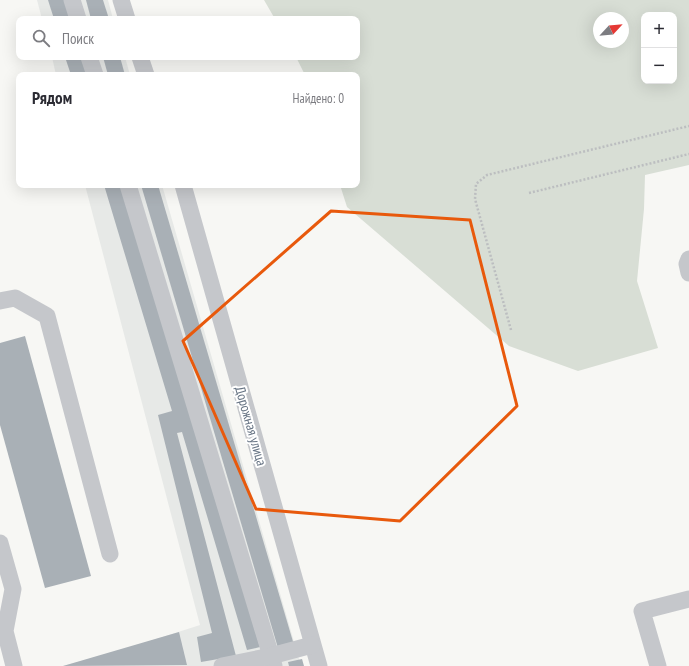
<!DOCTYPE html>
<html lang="ru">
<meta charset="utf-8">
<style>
:root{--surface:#fff;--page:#f7f7f7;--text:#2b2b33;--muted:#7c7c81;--line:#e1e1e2}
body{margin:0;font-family:"PT Sans Narrow",sans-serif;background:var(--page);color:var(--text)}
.controls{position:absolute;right:12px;top:12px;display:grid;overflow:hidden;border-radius:8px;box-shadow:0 4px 16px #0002}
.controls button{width:36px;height:36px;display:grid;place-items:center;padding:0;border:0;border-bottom:1px solid var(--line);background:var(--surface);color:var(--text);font:20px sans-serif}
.compass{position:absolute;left:593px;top:12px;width:36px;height:36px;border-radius:50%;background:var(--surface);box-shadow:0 4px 16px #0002;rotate:64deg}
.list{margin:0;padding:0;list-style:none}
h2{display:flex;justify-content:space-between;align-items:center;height:52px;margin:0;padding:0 16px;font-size:17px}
h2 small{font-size:13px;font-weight:400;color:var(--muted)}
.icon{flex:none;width:22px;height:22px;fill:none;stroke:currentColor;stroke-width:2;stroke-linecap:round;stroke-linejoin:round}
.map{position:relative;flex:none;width:689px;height:666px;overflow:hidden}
.search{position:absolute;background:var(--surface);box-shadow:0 4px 16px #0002;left:16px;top:16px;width:344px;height:44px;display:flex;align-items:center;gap:10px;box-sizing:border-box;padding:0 14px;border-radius:8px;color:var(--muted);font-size:15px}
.panel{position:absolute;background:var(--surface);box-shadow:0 4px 16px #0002;left:16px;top:72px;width:344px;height:116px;border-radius:8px}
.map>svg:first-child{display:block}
.built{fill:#e7e9e7}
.green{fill:#d8ded5;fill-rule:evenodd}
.building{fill:#a9b0b6}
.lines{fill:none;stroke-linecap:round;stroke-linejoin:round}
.path{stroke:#bcbec0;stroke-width:2.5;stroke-dasharray:2 2;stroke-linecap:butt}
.minor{stroke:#c5c7cb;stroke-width:17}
.marked{fill:none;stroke:#e8590c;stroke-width:3;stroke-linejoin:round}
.labels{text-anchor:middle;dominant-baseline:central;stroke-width:4;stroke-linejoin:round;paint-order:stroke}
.street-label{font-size:14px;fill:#677484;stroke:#fff}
</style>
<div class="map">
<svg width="689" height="666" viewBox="0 0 689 666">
<rect width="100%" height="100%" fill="#f7f7f4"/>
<g class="built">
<path d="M37,0H108L113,19H42Z"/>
<path d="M52,57H125L130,75H56Z"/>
<path d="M85,185H162L301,666H63L122,650L200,625Z"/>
</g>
<path class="green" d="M264,0H689V165L645,175L644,209L637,281L658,348L578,371L509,346L347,207L340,185H357V75H305L296,57H357V19H275ZM644,15H674V81H644ZM599,18H623V42H599Z"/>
<g class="building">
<path d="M48,0H67L73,19H54Z"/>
<path d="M86,0H103L109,19H91Z"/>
<path d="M65,57H84L90,75H71Z"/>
<path d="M103,57H120L125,75H108Z"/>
<path d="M104,185H122L260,647L247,650L182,432L177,433L236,656L201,662L197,637L212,633L158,415L172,411Z"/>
<path d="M141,185H158L294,645L278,648Z"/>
<path d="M25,336L91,576L45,588L0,425V343Z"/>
<path d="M179,632L187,665L63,666Z"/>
<path d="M302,659L304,666H289L288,662Z"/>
</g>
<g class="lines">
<g class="path">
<path d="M529,193L689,154"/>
<path d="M511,330L475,199L476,184L487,175L689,126"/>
</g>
<g class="minor">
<path d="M72,0L78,19"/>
<path d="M121,0L127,19"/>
<path d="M89,57L95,75"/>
<path d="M140,57L146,75"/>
<path d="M128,185L274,666"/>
<path d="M183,185L319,666"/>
<path d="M689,259L687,264L689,273"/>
<path d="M0,301L15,298L47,316L110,554"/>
<path d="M0,543L13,589L5,631L14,666"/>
<path d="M222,666L271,656L312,645"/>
<path d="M658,666L642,611L689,599"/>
</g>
</g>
<path class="marked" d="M331,211L470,220L517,406L400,521L256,509L183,341Z"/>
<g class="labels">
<g class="street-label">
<text transform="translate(251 426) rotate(74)">Дорожная улица</text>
</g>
</g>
</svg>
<div class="controls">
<button>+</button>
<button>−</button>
</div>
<svg class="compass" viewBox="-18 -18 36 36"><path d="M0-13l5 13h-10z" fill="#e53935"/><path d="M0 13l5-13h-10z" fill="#7c7c81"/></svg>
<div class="search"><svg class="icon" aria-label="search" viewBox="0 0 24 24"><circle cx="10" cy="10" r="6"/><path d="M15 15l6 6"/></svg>Поиск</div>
<section class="panel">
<h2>Рядом<small>Найдено: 0</small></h2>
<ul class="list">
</ul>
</section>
</div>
